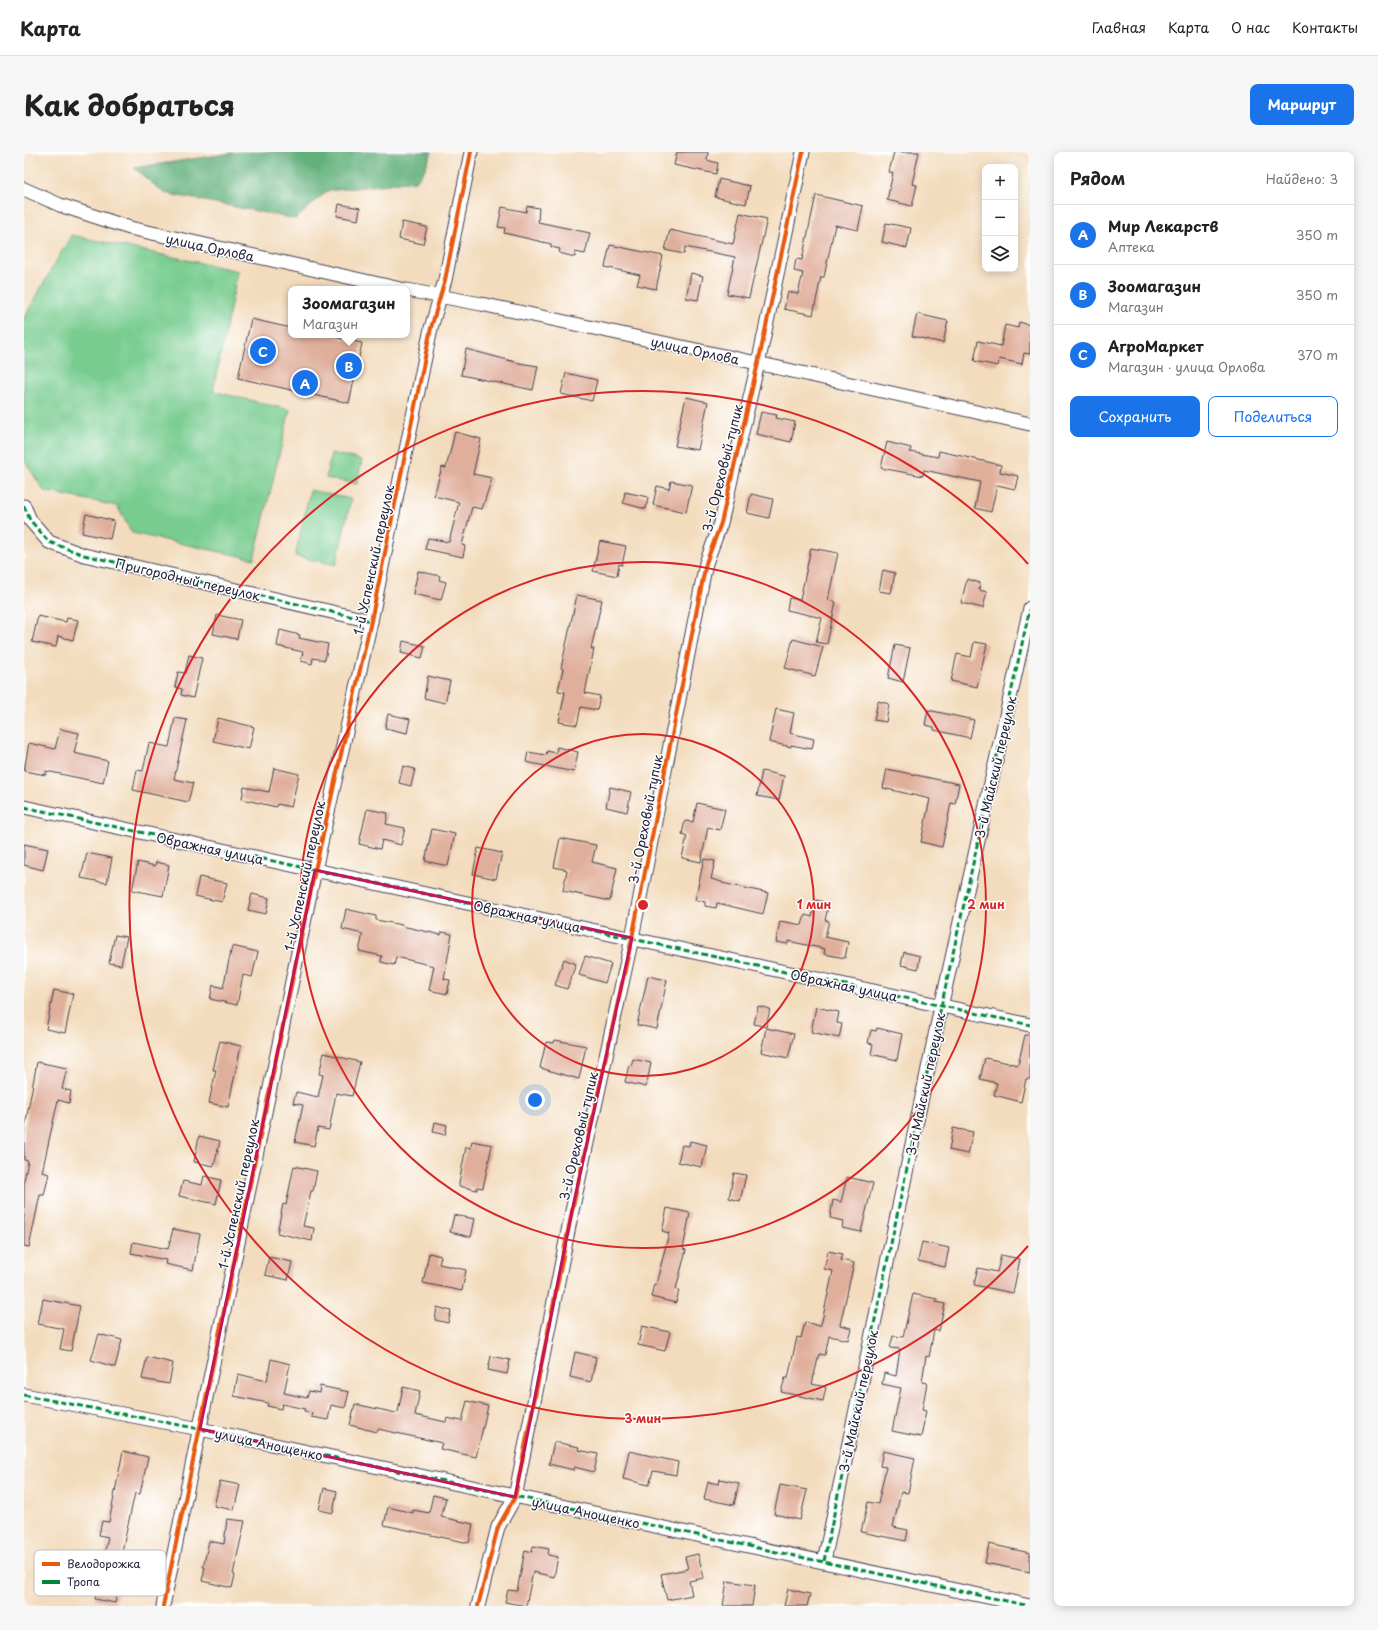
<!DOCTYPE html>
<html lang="ru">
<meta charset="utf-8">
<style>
:root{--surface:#fff;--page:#f6f6f6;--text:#222;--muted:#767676;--line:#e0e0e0;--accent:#1a73e8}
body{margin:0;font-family:"Playpen Sans",sans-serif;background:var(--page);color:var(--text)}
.controls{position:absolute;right:12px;top:12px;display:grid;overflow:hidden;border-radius:8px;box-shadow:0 2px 10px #0003}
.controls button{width:36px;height:36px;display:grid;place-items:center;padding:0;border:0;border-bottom:1px solid var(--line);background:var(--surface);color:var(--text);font:20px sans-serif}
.you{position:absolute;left:511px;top:948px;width:14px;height:14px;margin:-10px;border:3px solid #fff;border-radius:50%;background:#1a73e8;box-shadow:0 0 0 6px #1a73e833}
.badge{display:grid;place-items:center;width:26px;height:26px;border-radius:50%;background:var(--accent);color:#fff;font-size:13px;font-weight:700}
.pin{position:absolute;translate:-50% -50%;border:2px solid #fff;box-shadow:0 1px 4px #0006}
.popup{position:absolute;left:264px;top:134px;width:122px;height:52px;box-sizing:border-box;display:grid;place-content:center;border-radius:8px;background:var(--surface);filter:drop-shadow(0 1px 3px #0005);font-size:13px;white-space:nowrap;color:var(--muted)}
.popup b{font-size:15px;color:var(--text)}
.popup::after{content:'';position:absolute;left:50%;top:100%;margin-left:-8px;border:8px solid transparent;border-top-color:var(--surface)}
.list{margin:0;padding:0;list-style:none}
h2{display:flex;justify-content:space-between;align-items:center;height:52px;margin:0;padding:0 16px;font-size:17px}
h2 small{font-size:13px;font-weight:400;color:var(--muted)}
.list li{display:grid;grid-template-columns:26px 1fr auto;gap:12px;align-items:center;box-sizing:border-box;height:60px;padding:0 16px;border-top:1px solid var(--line)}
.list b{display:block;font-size:15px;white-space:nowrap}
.list p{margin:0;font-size:13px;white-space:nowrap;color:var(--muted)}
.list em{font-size:13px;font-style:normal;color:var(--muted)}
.actions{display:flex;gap:8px;padding:12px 16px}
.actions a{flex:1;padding:9px 0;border:1px solid var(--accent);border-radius:8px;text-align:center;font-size:14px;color:var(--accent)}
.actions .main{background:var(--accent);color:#fff}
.icon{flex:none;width:22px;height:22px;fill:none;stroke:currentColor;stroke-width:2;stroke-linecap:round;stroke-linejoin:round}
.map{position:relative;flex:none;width:1006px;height:1454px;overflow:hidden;border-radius:8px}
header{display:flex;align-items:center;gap:24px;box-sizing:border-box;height:56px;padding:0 20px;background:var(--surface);border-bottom:1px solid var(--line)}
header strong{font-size:19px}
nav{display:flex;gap:22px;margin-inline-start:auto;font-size:14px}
.intro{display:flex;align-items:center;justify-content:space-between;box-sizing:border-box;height:96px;padding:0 24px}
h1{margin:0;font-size:28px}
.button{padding:10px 18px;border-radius:8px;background:var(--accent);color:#fff;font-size:14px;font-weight:700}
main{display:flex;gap:24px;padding:0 24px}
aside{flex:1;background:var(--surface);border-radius:8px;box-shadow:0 2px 10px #0003}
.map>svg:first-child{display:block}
.green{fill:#78cc8f;stroke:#4d7765}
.forest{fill:#62b07a;stroke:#42695a}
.building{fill:#e0af9b}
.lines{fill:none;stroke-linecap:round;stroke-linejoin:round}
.minor-casing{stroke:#413e4e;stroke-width:15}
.minor{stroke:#fff;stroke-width:13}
.quiet{stroke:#00873e;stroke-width:3;stroke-dasharray:6 3;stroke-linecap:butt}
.cycleway-casing{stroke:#fff;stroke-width:6}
.cycleway{stroke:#e8590c;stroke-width:4}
.marked{fill:none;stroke:#c2185b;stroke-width:3;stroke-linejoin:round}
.ring{fill:none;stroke:#d62828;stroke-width:2}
.labels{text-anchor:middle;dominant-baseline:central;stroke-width:3;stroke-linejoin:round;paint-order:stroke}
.street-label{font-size:13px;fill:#22223b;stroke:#fff}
.key{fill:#fff;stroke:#bdbdc4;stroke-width:1}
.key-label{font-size:11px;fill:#22223b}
.centre{fill:#d62828;stroke:#fff;stroke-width:2}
.ring-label{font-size:12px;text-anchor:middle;font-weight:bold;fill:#d62828;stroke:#fff;stroke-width:3;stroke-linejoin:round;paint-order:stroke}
</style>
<header>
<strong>Карта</strong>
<nav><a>Главная</a><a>Карта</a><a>О нас</a><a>Контакты</a></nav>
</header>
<div class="intro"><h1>Как добраться</h1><a class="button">Маршрут</a></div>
<main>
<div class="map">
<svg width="1006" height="1454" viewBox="0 0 1006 1454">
<rect width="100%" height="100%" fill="#fff"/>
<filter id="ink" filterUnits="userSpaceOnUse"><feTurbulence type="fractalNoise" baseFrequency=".025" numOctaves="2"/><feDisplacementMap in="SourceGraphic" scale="8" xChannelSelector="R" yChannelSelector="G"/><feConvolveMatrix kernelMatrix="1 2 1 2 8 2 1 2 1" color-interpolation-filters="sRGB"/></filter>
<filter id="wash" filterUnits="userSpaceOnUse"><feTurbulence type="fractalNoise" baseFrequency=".012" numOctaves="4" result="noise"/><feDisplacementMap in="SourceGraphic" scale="16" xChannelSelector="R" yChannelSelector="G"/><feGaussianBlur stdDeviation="0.9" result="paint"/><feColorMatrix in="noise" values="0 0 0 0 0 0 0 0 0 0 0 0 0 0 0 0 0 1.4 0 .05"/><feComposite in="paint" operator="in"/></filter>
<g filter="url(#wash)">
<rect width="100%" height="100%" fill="#f3dcbd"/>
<g class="green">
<path d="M47,83L214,119L189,239L266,258L230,407L108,381L93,354L20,339L0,308V166Z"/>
<path d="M307,301L338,308L333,332L302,326Z"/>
<path d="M286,338L327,347L312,413L271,404Z"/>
</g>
<path class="forest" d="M214,0H408L400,19L392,29L303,39L272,67L140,41L110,16Z"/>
<g id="blocks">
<g class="building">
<path d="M653,0H684L683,8L694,11L692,22L650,13Z"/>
<path d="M870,0H895L888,32L893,33L888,54L863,48L869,21L865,20Z"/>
<path d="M695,27L726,34L722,52L691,45Z"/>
<path d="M792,43L839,54L834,78L811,73L800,125H797L789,163L760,157L764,140L774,142L779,121L770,119L772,107L778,108Z"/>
<path d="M315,52L336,56L334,68L313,64Z"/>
<path d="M503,54L515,56L514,70L566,81L561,102L551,100V105L535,101L536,97L527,95V92L480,81L481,76L474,75L478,55L502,60Z"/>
<path d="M716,61L743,67L725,146L703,142L711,105L661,95L660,102L641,98L646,78L709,92Z"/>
<path d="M378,70L403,75L399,92L375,87Z"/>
<path d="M862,71L887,76L883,96L858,90Z"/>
<path d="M586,93L639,104L632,137L613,133L616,123L581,115Z"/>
<path d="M667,121L679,124L674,148L662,146Z"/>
<path d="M893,162L924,169L919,191L888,184Z"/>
<path d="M227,167L267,176V183H301L338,191L325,251L214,226Z"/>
<path d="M995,170L1006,173V202L1000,201L998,212L975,207L974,214L950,209L954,189L977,194L981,173L994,176Z"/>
<path d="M442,197L495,211L514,214L509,238L437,223Z"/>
<path d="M542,221L573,228L568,249L537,242Z"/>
<path d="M662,245L684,250L674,298L651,294Z"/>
<path d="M737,260L753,263L752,266L771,270L767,290L732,282Z"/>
<path d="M431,280L457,287L449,322L468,326L458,357L448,355L438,393L441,394L439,405L401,397L404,386L425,390L435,350L410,344L418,315L422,316Z"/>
<path d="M863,290L887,296L886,300L914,305L915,299L977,313L976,320L994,324L991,337L973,333L967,360L951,356L956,330L900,318L899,324L857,316Z"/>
<path d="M647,329L668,333L662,360L629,353L633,334L645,337Z"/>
<path d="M601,340L624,345L622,357L599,351Z"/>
<path d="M727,342L749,347L745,366L723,361Z"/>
<path d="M62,362L90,369L86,387L58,381Z"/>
<path d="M576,389L602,394L598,413L595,412L593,424L569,419Z"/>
<path d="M787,396L814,401L804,448L812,450L803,492L792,490L798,466L763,458L765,446L776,448Z"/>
<path d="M859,418L871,421L867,441L855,439Z"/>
<path d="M394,419L416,424L415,428L422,430L417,448L389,442Z"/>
<path d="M943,427L956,431L955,438L963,440L959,456L937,451Z"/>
<path d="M553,443L578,448L567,497H570L561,541L576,544L573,558L557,555L553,573L535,570L541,540L534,539L539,517L537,516Z"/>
<path d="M193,463L217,468L213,487L189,482Z"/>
<path d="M14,464L42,470L43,466L54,468L49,488L34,484L32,495L8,490Z"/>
<path d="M256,478L276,483L275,486L304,492L301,508L289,506L288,512L277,509L279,500L253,494Z"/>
<path d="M769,487L799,495L791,524L761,516Z"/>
<path d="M379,489L401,494L398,506L377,501Z"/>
<path d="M950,490L963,492L953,535L927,529L933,502L947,505Z"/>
<path d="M871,493L886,496L879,530L864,526Z"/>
<path d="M165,503L178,506L169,546L157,543L158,537L151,535L154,520L161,521Z"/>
<path d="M404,524L426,529L421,551L400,546Z"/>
<path d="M854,549L865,552L862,570L850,568Z"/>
<path d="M752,557L770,561L766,581L790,587L788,597L767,593V595L745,590Z"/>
<path d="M904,558L950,568L946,586L910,578V575L901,573Z"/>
<path d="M364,562L386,567L383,581L361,576Z"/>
<path d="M151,566L163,568L150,627L169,631L164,650L109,638L113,618L119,619L125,591L145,595Z"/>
<path d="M194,566L230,575L225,597L189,589Z"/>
<path d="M36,577L55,581L50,601L84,609L79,631L22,619V623L0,619L5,591L31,597Z"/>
<path d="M533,595L554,600L550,620L502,610L504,600L522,603L523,599L532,601Z"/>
<path d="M379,614L391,617L387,634L375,631Z"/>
<path d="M250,616L275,622L267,655L253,652L252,655L218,647L220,635L245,640Z"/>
<path d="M863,617L935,632L931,652L927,651L918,695L897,690L906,647L859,636Z"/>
<path d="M738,619L760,624L755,648L733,644Z"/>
<path d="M586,635L607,640L603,660L582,655Z"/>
<path d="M673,651L701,657L696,678L684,675L677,710L658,706L663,684L658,682L661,669L669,670Z"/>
<path d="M343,657L364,661L362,672L381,676L377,693L358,688L356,697L335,692Z"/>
<path d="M408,677L431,682L424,714L401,709Z"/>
<path d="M536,686L572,693L568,710L593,716L586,749L539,739L543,718L530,715Z"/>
<path d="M0,692L24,697L19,718L0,713Z"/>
<path d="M454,696L478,701L472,727L449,722Z"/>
<path d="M63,701L88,706L83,731L57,726Z"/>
<path d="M680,707L691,709L687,727L698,730V731L744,741L739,762L693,751L692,756L681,754V750L671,748Z"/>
<path d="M114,710L131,714L132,710L145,713L139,744L108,738Z"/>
<path d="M175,725L203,731L198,750L171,744Z"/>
<path d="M228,742L245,746L242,762L224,758Z"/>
<path d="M792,748L805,751L801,768L805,769L801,785L824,790L821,806L800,802L801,797L764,789V792L752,790L756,769L778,773L781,763L788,765Z"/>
<path d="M322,757L352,764V768L378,773V774L417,783L418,780L428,782L420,827L426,828L423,842L405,838L410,814L372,805L370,813L357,810L358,804L335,799L339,782L318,777Z"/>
<path d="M91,783L103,785L97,813L85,811Z"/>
<path d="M208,794L234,800L228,825L219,823L213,853L186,847L189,833L199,836Z"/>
<path d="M880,800L896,804L894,817L877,813Z"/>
<path d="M561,804L587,812L581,831L555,823Z"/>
<path d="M540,807L552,812L543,837L531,833Z"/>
<path d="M624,824L643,828L633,877L613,873Z"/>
<path d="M30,838L49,842L41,881L22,877Z"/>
<path d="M734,854L746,857L742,875L730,872Z"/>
<path d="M792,855L815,860L813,871L818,872L815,886L787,880Z"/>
<path d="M742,876L770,882L764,906L737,900Z"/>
<path d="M853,876L878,882L873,908L847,902L849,892L844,891L847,878L852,879Z"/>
<path d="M1001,883H1006V927H1002L997,950L970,943L973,931L956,927L961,906L994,913Z"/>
<path d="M531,888L562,894L555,927L516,916L522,890L530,891Z"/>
<path d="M196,889L217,894L204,955L185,951L192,918H189Z"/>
<path d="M300,901L336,910L328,944L312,941L305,978L294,976L290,994L271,990L279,953L269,951L272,940L294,945L299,923L295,922Z"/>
<path d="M609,907L627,911L622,935L601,930L605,913L607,914Z"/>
<path d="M13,910L43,916L38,937L47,939L45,951L34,948L18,1020L25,1022L20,1043H16L5,1095L0,1094V1029L4,1009L0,1008V980Z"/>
<path d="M411,970L423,973L421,983L409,980Z"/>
<path d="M929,976L949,980L944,1002L925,998Z"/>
<path d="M175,984L196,989L190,1014L170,1010Z"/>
<path d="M448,989L468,993L459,1036L453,1035V1038L435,1034V1031L442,995L447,996Z"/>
<path d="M666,989L683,993L678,1015L654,1010L658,993L665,994Z"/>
<path d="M270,1014L293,1019L289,1039H287L279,1074L290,1076L288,1089L253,1081L259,1052L262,1053Z"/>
<path d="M710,1021L722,1023L716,1049L705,1046Z"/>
<path d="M180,1024L197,1028L192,1052L155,1044L159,1029L178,1033Z"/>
<path d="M823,1025L849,1031L837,1080L818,1076L819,1069L806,1066L809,1048L817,1050Z"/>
<path d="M643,1056L666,1061L659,1097L662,1098L652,1137L655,1138L652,1151L627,1145L630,1132L632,1133L645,1081L638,1079Z"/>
<path d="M430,1063L451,1067L447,1085L426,1080Z"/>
<path d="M149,1077L176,1082L169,1118L141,1112L142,1108L107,1101L109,1090L144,1097Z"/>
<path d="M898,1090L925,1096L921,1115L894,1109Z"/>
<path d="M804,1099L819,1102L817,1108L830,1111L816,1173L827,1176L824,1188L805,1184L801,1203L795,1202L788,1232L802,1235L799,1249L757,1240L761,1226H764L773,1185L777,1186L781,1170L796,1174L798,1169L809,1119L800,1117Z"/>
<path d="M405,1101L417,1104L415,1112L442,1118L438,1139L399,1131Z"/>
<path d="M977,1103L996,1107L989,1141L950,1133L954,1116L973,1120Z"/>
<path d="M245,1105L268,1110L264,1128L241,1123Z"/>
<path d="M889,1142L913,1147L912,1150L921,1152L915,1179L910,1178L905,1205L902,1204L898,1230L903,1231L898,1258L902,1259L897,1285L868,1279L877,1236L858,1232L860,1221L872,1224L876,1197L866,1196L869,1184L879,1185Z"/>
<path d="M19,1147L56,1154L47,1199L36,1197L40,1177L14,1172Z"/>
<path d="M413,1155L427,1159L424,1171L411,1168Z"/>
<path d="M618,1174L646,1180L641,1199L614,1193Z"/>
<path d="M75,1182L98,1188L91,1215L67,1208Z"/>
<path d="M551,1200L572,1205L567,1230L546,1225Z"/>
<path d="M467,1204L486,1208L483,1222L464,1218Z"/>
<path d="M123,1205L149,1211L145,1232L118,1227Z"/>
<path d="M247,1207L266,1212L260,1241L283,1246L285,1239L295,1241L296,1234L325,1240L321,1256L307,1253L304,1268L287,1265L288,1261L280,1259L281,1257L258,1252L257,1257L243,1254L244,1251L210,1244L214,1222L243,1229Z"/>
<path d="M379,1235L396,1239L391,1263L422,1270L423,1266L438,1269L443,1249L464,1254L452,1305L416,1297L418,1291L354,1277L353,1280L326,1273L331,1252L372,1261L374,1260Z"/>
<path d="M530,1290L555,1295L554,1298L574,1302L570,1320L550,1315V1318L525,1312Z"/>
<path d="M99,1299L124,1305L116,1342L111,1341L97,1404L102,1405L91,1451L71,1447L84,1385L75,1383L78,1369L85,1370Z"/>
<path d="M605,1299L654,1310L652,1323L629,1319L625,1333L599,1327Z"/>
<path d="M859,1299L891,1306L884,1341L877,1340L869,1375L884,1378L882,1389L837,1380L844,1350L854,1352L862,1315L856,1314Z"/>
<path d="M696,1327L715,1331L710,1353L680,1347L684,1330L695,1332Z"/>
<path d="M196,1329L216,1333L210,1358L190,1354Z"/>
<path d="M756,1333L783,1338L776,1368L750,1362Z"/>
<path d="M300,1336L313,1339L309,1361L295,1358Z"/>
<path d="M409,1343L422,1346L417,1365L449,1372L445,1391L360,1373L364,1355L389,1361V1358L405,1361Z"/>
<path d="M203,1367L221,1369L209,1422L211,1423L208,1436L178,1429L181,1415H179L185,1389L200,1392Z"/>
<path d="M965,1392L1006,1401V1420L961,1411Z"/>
<path d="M509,1394L525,1397L524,1403L534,1405L530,1425L509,1420L502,1454L481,1450L484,1438L493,1439L501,1398L508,1400Z"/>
<path d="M674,1402L680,1426L665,1429L668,1443L643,1448L637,1422L664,1417L661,1405Z"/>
<path d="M703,1429L731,1433L728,1454H699Z"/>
<path d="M764,1437L786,1442L783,1454H760Z"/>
</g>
</g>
</g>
<g filter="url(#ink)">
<use href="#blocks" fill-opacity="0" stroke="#413e4e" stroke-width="1"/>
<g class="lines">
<defs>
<g id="minor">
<path d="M0,37L36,53L106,76L377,137"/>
<path d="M383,138L457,152L733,211L1006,272"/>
<path d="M0,354L6,368L25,390L60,403L347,469"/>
<path d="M0,655L1006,873"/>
<path d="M0,1243L176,1277L1006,1454"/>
<path d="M800,1409L917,855L1006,456"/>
<path d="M139,1454L291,718L347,469L407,176L421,128L447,0"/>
<path d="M454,1454L474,1375L491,1345L548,1059L608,786L682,411L697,371L737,198L779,0"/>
</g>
</defs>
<use href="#minor" class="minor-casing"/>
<use href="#minor" class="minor"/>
<g class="quiet">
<path d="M0,354L6,368L25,390L60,403L347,469"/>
<path d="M0,655L1006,873"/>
<path d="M0,1243L176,1277L1006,1454"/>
<path d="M800,1409L917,855L1006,456"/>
</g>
<defs>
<g id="cycleway">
<path d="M139,1454L291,718L347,469L407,176L421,128L447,0"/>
<path d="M454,1454L474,1375L491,1345L548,1059L608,786L682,411L697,371L737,198L779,0"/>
</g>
</defs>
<use href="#cycleway" class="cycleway-casing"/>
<use href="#cycleway" class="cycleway"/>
</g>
</g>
<path class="marked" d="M291,718L608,786L548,1059L491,1345L176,1277Z"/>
<g class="ring">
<circle cx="619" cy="753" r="171"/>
<circle cx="619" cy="753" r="343"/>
<path d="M1004 1094A514 514 0 1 1 1004 412"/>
</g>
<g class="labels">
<g class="street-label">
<text transform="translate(186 95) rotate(12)">улица Орлова</text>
<text transform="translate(671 198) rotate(12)">улица Орлова</text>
<text transform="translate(698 316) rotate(-76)">3-й Ореховый тупик</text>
<text transform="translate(349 408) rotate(-78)">1-й Успенский переулок</text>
<text transform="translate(164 427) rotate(13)">Пригородный переулок</text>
<text transform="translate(971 615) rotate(-77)">3-й Майский переулок</text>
<text transform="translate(621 667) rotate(-79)">3-й Ореховый тупик</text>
<text transform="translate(186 696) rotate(12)">Овражная улица</text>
<text transform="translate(280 724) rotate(-78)">1-й Успенский переулок</text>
<text transform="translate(503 764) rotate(12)">Овражная улица</text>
<text transform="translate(820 833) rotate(12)">Овражная улица</text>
<text transform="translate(901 932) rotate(-78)">3-й Майский переулок</text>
<text transform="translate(554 984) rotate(-77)">3-й Ореховый тупик</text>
<text transform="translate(214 1042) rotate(-78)">1-й Успенский переулок</text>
<text transform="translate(834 1249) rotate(-78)">3-й Майский переулок</text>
<text transform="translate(245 1292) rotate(12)">улица Анощенко</text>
<text transform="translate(562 1360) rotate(12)">улица Анощенко</text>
</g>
</g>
<rect x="10" y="1398" width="132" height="46" rx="6" class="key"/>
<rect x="18" y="1410" width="18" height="4" fill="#e8590c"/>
<rect x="18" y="1428" width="18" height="4" fill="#00873e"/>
<g class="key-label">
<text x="43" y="1416">Велодорожка</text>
<text x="43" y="1434">Тропа</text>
</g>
<circle cx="619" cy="753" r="6" class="centre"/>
<g class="ring-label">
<text x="790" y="757">1 мин</text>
<text x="962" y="757">2 мин</text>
<text x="619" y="1271">3 мин</text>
</g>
</svg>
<div class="controls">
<button>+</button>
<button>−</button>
<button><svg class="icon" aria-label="layers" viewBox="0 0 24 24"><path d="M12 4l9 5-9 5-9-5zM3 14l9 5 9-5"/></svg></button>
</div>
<div class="you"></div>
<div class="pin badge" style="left:281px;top:231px">A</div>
<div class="pin badge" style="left:325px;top:214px">B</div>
<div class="popup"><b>Зоомагазин</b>Магазин</div>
<div class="pin badge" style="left:239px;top:199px">C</div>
</div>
<aside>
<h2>Рядом<small>Найдено: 3</small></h2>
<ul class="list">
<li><span class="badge">A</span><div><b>Мир Лекарств</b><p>Аптека</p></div><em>350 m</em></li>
<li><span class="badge">B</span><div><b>Зоомагазин</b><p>Магазин</p></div><em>350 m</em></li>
<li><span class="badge">C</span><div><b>АгроМаркет</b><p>Магазин · улица Орлова</p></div><em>370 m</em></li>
</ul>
<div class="actions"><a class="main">Сохранить</a><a>Поделиться</a></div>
</aside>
</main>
